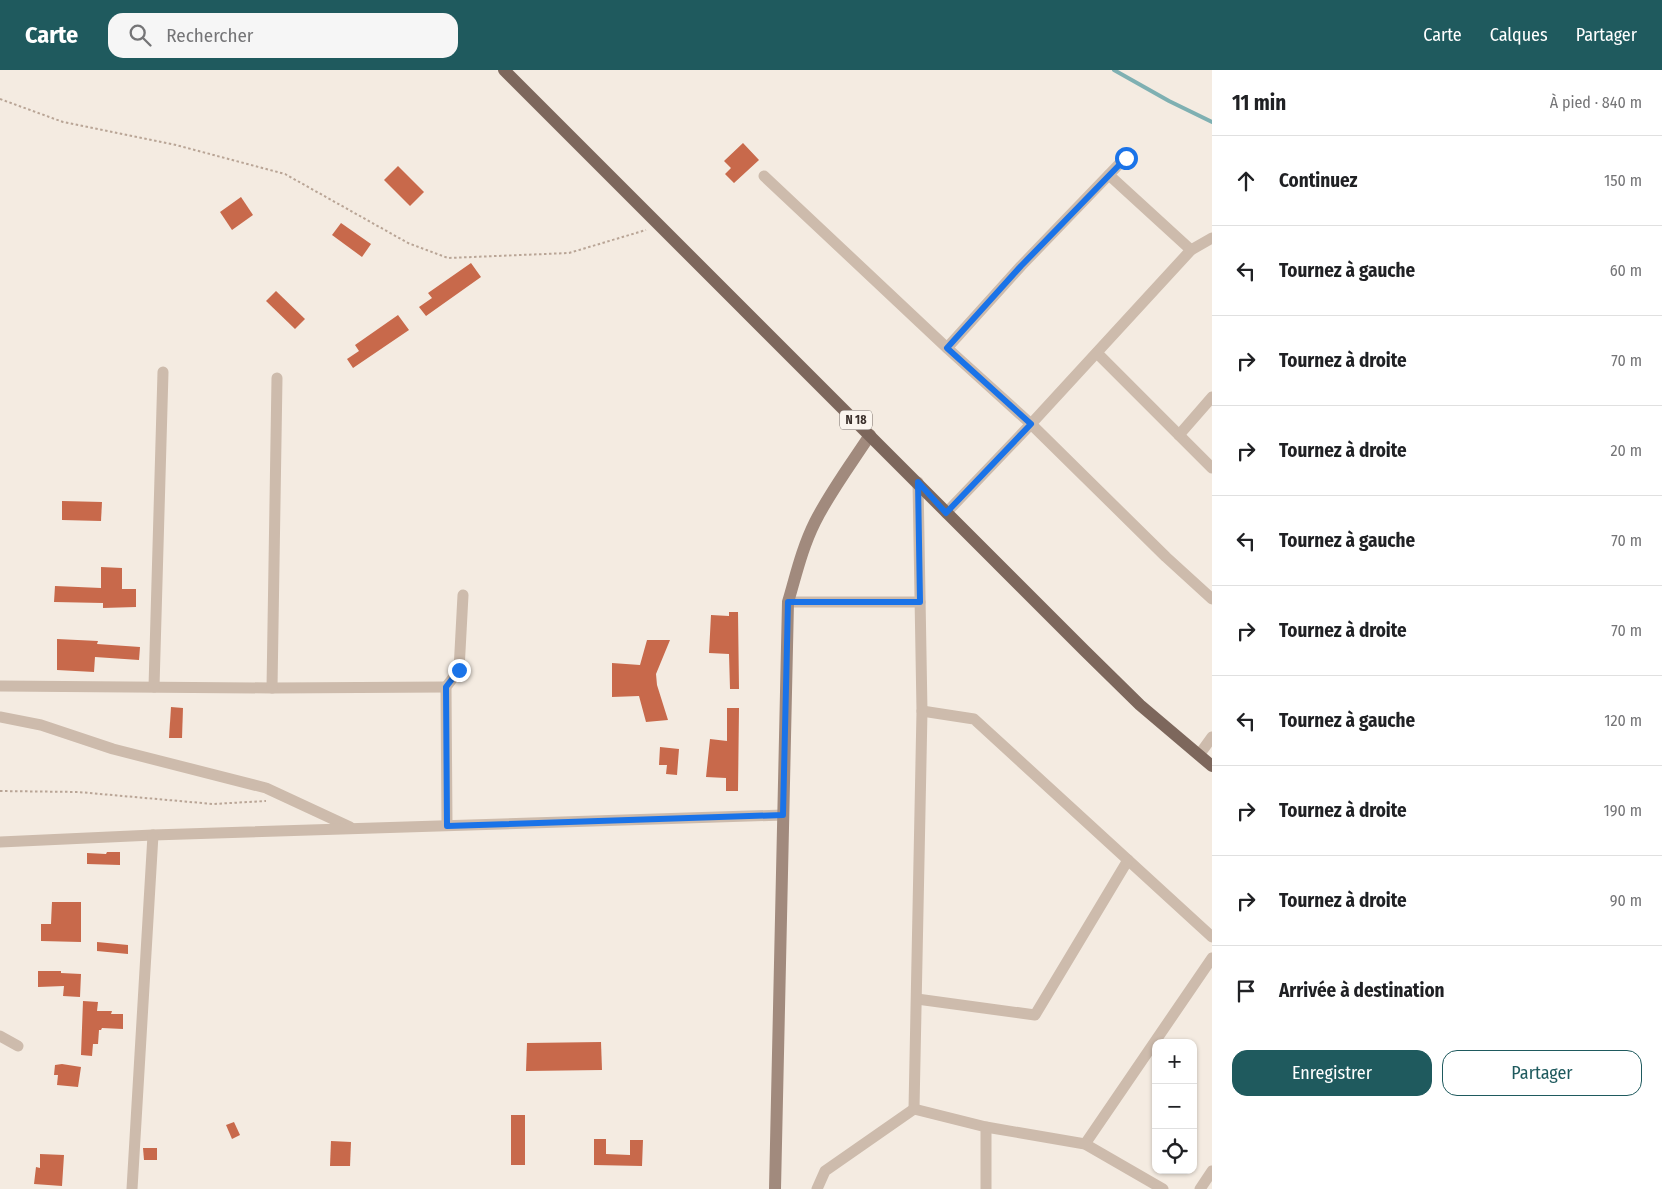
<!DOCTYPE html>
<html lang="fr">
<meta charset="utf-8">
<style>
:root{--surface:#fff;--page:#f6f6f6;--text:#202124;--muted:#757577;--line:#e0e0e0;--accent:#1f5a5e}
body{margin:0;font-family:"Fira Sans Condensed",sans-serif;background:var(--page);color:var(--text)}
.controls{position:absolute;right:15px;bottom:15px;display:grid;overflow:hidden;border-radius:10px;box-shadow:0 1px 4px #0004}
.controls button{width:45px;height:45px;display:grid;place-items:center;padding:0;border:0;border-bottom:1px solid var(--line);background:var(--surface);color:var(--text);font:25px sans-serif}
.stop{position:absolute;width:15px;height:15px;margin:-11px;border:4px solid #1a73e8;border-radius:50%;background:#fff}
.stop.end{background:#1a73e8;border-color:#fff;box-shadow:0 1px 5px #0008}
.list{margin:0;padding:0;list-style:none}
h2{display:flex;justify-content:space-between;align-items:center;height:65px;margin:0;padding:0 20px;font-size:21px}
h2 small{font-size:16px;font-weight:400;color:var(--muted)}
.list li{display:grid;grid-template-columns:32px 1fr auto;gap:15px;align-items:center;box-sizing:border-box;height:90px;padding:0 20px;border-top:1px solid var(--line)}
.list b{display:block;font-size:19px;white-space:nowrap}
.list em{font-size:16px;font-style:normal;color:var(--muted)}
.actions{display:flex;gap:10px;padding:15px 20px}
.actions a{flex:1;padding:11px 0;border:1px solid var(--accent);border-radius:15px;text-align:center;font-size:18px;color:var(--accent)}
.actions .main{background:var(--accent);color:#fff}
.icon{flex:none;width:28px;height:28px;fill:none;stroke:currentColor;stroke-width:2;stroke-linecap:round;stroke-linejoin:round}
.map{position:relative;flex:none;width:1212px;height:1119px;overflow:hidden}
header{display:flex;align-items:center;gap:30px;box-sizing:border-box;height:70px;padding:0 25px;background:var(--accent);color:#fff}
header strong{font-size:24px}
nav{display:flex;gap:28px;margin-inline-start:auto;font-size:18px}
.search{width:350px;height:45px;background:var(--page);display:flex;align-items:center;gap:12px;box-sizing:border-box;padding:0 18px;border-radius:15px;color:var(--muted);font-size:19px}
main{display:flex}
aside{flex:1;background:var(--surface)}
.map>svg:first-child{display:block}
.lines{fill:none;stroke-linecap:round;stroke-linejoin:round}
.stream{stroke:#7fb0b2;stroke-width:4}
.building{fill:#c8694b}
.path{stroke:#b9a596;stroke-width:2;stroke-dasharray:2.5 2.5;stroke-linecap:butt}
.street{stroke:#cdbbac;stroke-width:11}
.secondary{stroke:#a18a7d;stroke-width:12}
.primary{stroke:#7d675c;stroke-width:12}
.route{stroke:#1a73e8;stroke-width:6}
.labels{text-anchor:middle;dominant-baseline:central;stroke-width:4;stroke-linejoin:round;paint-order:stroke}
.shield{fill:#fbf5ee;stroke:#756b66;stroke-width:1}
.shield-label{font-size:12px;font-weight:bold;fill:#3b302b}
</style>
<header>
<strong>Carte</strong>
<div class="search"><svg class="icon" aria-label="search" viewBox="0 0 24 24"><circle cx="10" cy="10" r="6"/><path d="M15 15l6 6"/></svg>Rechercher</div>
<nav><a>Carte</a><a>Calques</a><a>Partager</a></nav>
</header>
<main>
<div class="map">
<svg width="1212" height="1119" viewBox="0 0 1212 1119">
<rect width="100%" height="100%" fill="#f4ebe1"/>
<g class="lines">
<path class="stream" d="M1114,0L1169,31L1212,52"/>
</g>
<g class="building">
<path d="M743,73L759,90L734,113L725,104L731,98L724,91Z"/>
<path d="M398,96L424,122L410,136L384,110Z"/>
<path d="M241,127L253,145L232,160L220,142Z"/>
<path d="M341,153L371,174L362,187L332,165Z"/>
<path d="M471,193L481,207L426,246L419,237L432,228L428,223Z"/>
<path d="M276,221L305,249L295,259L266,231Z"/>
<path d="M398,245L409,260L353,298L347,289L359,281L355,275Z"/>
<path d="M62,431L102,432L101,451L62,450Z"/>
<path d="M101,497L122,498V519H136V537L103,538V533L54,532L55,516L101,518Z"/>
<path d="M729,542H738L739,619H730L729,584L709,583L711,545L729,546Z"/>
<path d="M57,569L98,571L97,574L140,577L139,590L95,587L94,602L57,600Z"/>
<path d="M647,570H670L656,604L657,615L668,650L646,652L639,626L612,627V593L640,595Z"/>
<path d="M171,637L183,638L182,668H169Z"/>
<path d="M727,638H739L738,721H726V708L706,707L710,669L727,671Z"/>
<path d="M660,677L679,679L677,705L666,704L667,695H659Z"/>
<path d="M107,782H120V795L87,794V783L106,784Z"/>
<path d="M52,832H81V872L41,871V854H51Z"/>
<path d="M97,872L128,875V884L97,881Z"/>
<path d="M38,901H61V903L81,904L80,927L63,926L64,916L38,917Z"/>
<path d="M83,931L98,932L97,941H112L111,944H123V959L102,958L101,960H99L98,974H93L92,986L81,985Z"/>
<path d="M601,972L602,1000L526,1001L527,973Z"/>
<path d="M62,994L81,997L78,1017L57,1015L58,1005H54L55,995Z"/>
<rect x="511" y="1045" width="14" height="50"/>
<path d="M234,1052L240,1065L232,1069L226,1055Z"/>
<path d="M594,1069H606V1084L630,1085V1070H643L642,1096L594,1095Z"/>
<path d="M331,1071L351,1072L350,1096H330Z"/>
<path d="M143,1078H157V1090H144Z"/>
<path d="M40,1084L64,1085L62,1116L34,1114L36,1097L40,1098Z"/>
</g>
<g class="lines">
<g class="path">
<path d="M0,29L63,52L176,75L285,104L408,173L448,188L569,183L646,160"/>
<path d="M0,721L78,722L213,734L266,731"/>
</g>
<g class="street">
<path d="M1109,105L1191,180"/>
<path d="M764,106L947,278L1031,354L1166,487L1212,529"/>
<path d="M947,278L1021,196L1125,88"/>
<path d="M1097,283L1212,398"/>
<path d="M1179,365L1212,327"/>
<path d="M946,443L1031,354L1191,180L1212,168"/>
<path d="M788,532H920"/>
<path d="M0,616L272,618L446,617"/>
<path d="M154,617L163,302"/>
<path d="M272,618L277,308"/>
<path d="M922,641L974,649L1212,867"/>
<path d="M0,647L41,655L113,679L266,718L350,757"/>
<path d="M1199,685L1212,667"/>
<path d="M447,755L446,617L459,600L463,525"/>
<path d="M0,772L153,765L783,745"/>
<path d="M917,929L1035,945L1128,790"/>
<path d="M0,966L18,976"/>
<path d="M914,1039L922,641L918,412"/>
<path d="M986,1057V1119"/>
<path d="M1085,1074L1212,888"/>
<path d="M132,1119L153,765"/>
<path d="M817,1119L825,1101L914,1039L986,1057L1085,1074L1163,1119"/>
<path d="M1200,1119L1212,1101"/>
</g>
<path class="secondary" d="M775,1119L788,532C796,505 802,478 815,452C830,422 851,394 870,365"/>
<path class="primary" d="M504,0L1085,581L1140,635L1212,696"/>
</g>
<g class="lines">
<path class="route" d="M459,600L446,617L447,756L783,745L788,532H920L918,412L946,443L1031,354L947,278L1021,196L1126,88"/>
</g>
<g class="labels">
<rect class="shield" x="840" y="340.5" width="32" height="19" rx="4"/>
<g class="shield-label">
<text x="856" y="350">N 18</text>
</g>
</g>
</svg>
<div class="controls">
<button>+</button>
<button>−</button>
<button><svg class="icon" aria-label="locate" viewBox="0 0 24 24"><circle cx="12" cy="12" r="6"/><path d="M12 2v4M12 18v4M2 12h4M18 12h4"/></svg></button>
</div>
<div class="stop" style="left:1126px;top:88px"></div>
<div class="stop end" style="left:459px;top:600px"></div>
</div>
<aside>
<h2>11 min<small>À pied · 840 m</small></h2>
<ul class="list">
<li><svg class="icon" aria-label="ahead" viewBox="0 0 24 24"><path d="M12 20V5M6 11l6-6 6 6"/></svg><div><b>Continuez</b></div><em>150 m</em></li>
<li><svg class="icon" aria-label="left" viewBox="0 0 24 24"><path d="M17 20v-9H6M10 6l-5 5 5 5"/></svg><div><b>Tournez à gauche</b></div><em>60 m</em></li>
<li><svg class="icon" aria-label="right" viewBox="0 0 24 24"><path d="M7 20v-9h11M14 6l5 5-5 5"/></svg><div><b>Tournez à droite</b></div><em>70 m</em></li>
<li><svg class="icon" aria-label="right" viewBox="0 0 24 24"><path d="M7 20v-9h11M14 6l5 5-5 5"/></svg><div><b>Tournez à droite</b></div><em>20 m</em></li>
<li><svg class="icon" aria-label="left" viewBox="0 0 24 24"><path d="M17 20v-9H6M10 6l-5 5 5 5"/></svg><div><b>Tournez à gauche</b></div><em>70 m</em></li>
<li><svg class="icon" aria-label="right" viewBox="0 0 24 24"><path d="M7 20v-9h11M14 6l5 5-5 5"/></svg><div><b>Tournez à droite</b></div><em>70 m</em></li>
<li><svg class="icon" aria-label="left" viewBox="0 0 24 24"><path d="M17 20v-9H6M10 6l-5 5 5 5"/></svg><div><b>Tournez à gauche</b></div><em>120 m</em></li>
<li><svg class="icon" aria-label="right" viewBox="0 0 24 24"><path d="M7 20v-9h11M14 6l5 5-5 5"/></svg><div><b>Tournez à droite</b></div><em>190 m</em></li>
<li><svg class="icon" aria-label="right" viewBox="0 0 24 24"><path d="M7 20v-9h11M14 6l5 5-5 5"/></svg><div><b>Tournez à droite</b></div><em>90 m</em></li>
<li><svg class="icon" aria-label="arrive" viewBox="0 0 24 24"><path d="M6 21V4h12l-3 4 3 4H6"/></svg><div><b>Arrivée à destination</b></div></li>
</ul>
<div class="actions"><a class="main">Enregistrer</a><a>Partager</a></div>
</aside>
</main>
